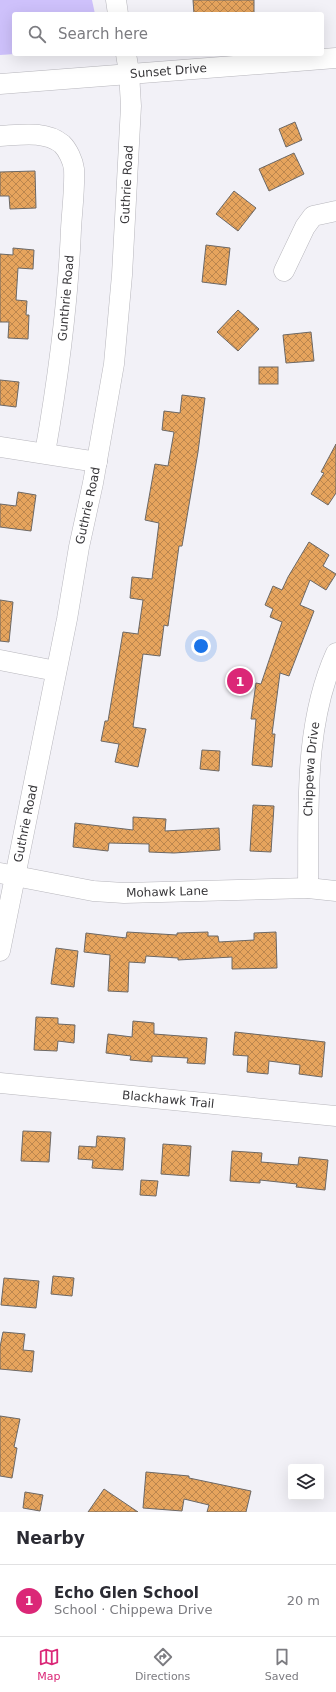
<!DOCTYPE html>
<meta charset="utf-8">
<style>
:root{--surface:#fff;--page:#f2f2f3;--text:#2b2b33;--muted:#7c7c81;--line:#e1e1e2;--accent:#db2777}
body{margin:0;font-family:"DejaVu Sans",sans-serif;background:var(--page);color:var(--text)}
.controls{position:absolute;right:12px;bottom:12px;display:grid;overflow:hidden;border-radius:4px;box-shadow:0 4px 16px #0002}
.controls button{width:36px;height:36px;display:grid;place-items:center;padding:0;border:0;border-bottom:1px solid var(--line);background:var(--surface);color:var(--text);font:20px sans-serif}
.you{position:absolute;left:201px;top:646px;width:14px;height:14px;margin:-10px;border:3px solid #fff;border-radius:50%;background:#1a73e8;box-shadow:0 0 0 6px #1a73e833}
.badge{display:grid;place-items:center;width:26px;height:26px;border-radius:50%;background:var(--accent);color:#fff;font-size:13px;font-weight:700}
.pin{position:absolute;translate:-50% -50%;border:2px solid #fff;box-shadow:0 1px 4px #0006}
.list{margin:0;padding:0;list-style:none}
h2{display:flex;justify-content:space-between;align-items:center;height:52px;margin:0;padding:0 16px;font-size:17px}
h2 small{font-size:13px;font-weight:400;color:var(--muted)}
.list li{display:grid;grid-template-columns:26px 1fr auto;gap:12px;align-items:center;box-sizing:border-box;height:72px;padding:0 16px;border-top:1px solid var(--line)}
.list b{display:block;font-size:15px;white-space:nowrap}
.list p{margin:0;font-size:13px;white-space:nowrap;color:var(--muted)}
.list em{font-size:13px;font-style:normal;color:var(--muted)}
.icon{flex:none;width:22px;height:22px;fill:none;stroke:currentColor;stroke-width:2;stroke-linecap:round;stroke-linejoin:round}
.map{position:relative;flex:none;width:336px;height:1512px;overflow:hidden}
.search{position:absolute;background:var(--surface);box-shadow:0 4px 16px #0002;left:12px;right:12px;top:12px;height:44px;display:flex;align-items:center;gap:10px;box-sizing:border-box;padding:0 14px;border-radius:4px;color:var(--muted);font-size:15px}
.sheet{height:124px;background:var(--surface)}
nav{display:flex;justify-content:space-around;align-items:center;box-sizing:border-box;height:56px;border-top:1px solid var(--line);background:var(--surface);font-size:11px;color:var(--muted)}
nav a{display:grid;justify-items:center;gap:2px}
nav .on{color:var(--accent)}
.map>svg:first-child{display:block}
.park{fill:#cec1fb}
.building{fill:url(#building-cross-hatch);stroke:#6c6865}
.lines{fill:none;stroke-linecap:round;stroke-linejoin:round}
.minor-casing{stroke:#b7b6bc;stroke-width:21}
.minor{stroke:#fff;stroke-width:20}
.labels{text-anchor:middle;dominant-baseline:central;stroke-width:4;stroke-linejoin:round;paint-order:stroke}
.street-label{font-size:12px;fill:#38373a;stroke:#fff}
</style>
<div class="map">
<svg width="336" height="1512" viewBox="0 0 336 1512">
<defs>
<pattern id="building-cross-hatch" width="8" height="8" patternUnits="userSpaceOnUse"><rect width="8" height="8" fill="#e6a45d"/><path d="M0 0l8 8M0 8l8-8" fill="none" stroke="#bb864e"/></pattern>
</defs>
<rect width="100%" height="100%" fill="#f2f1f7"/>
<path class="park" d="M0,0H92L95,14H14L15,54L0,55Z"/>
<g class="building">
<path d="M193,0H254V13L194,14Z"/>
<path d="M295,122L302,140L286,147L279,129Z"/>
<path d="M294,153L304,174L269,191L259,169Z"/>
<path d="M35,171L36,208L10,209L9,196H0V172Z"/>
<path d="M234,191L256,208L238,231L216,214Z"/>
<path d="M206,245L230,248L226,285L202,282Z"/>
<path d="M13,248L34,250L33,269L18,268L16,300L27,301L26,315H29L28,339L8,338L9,322H0V254L13,255Z"/>
<path d="M238,310L259,329L238,351L217,332Z"/>
<path d="M311,332L314,361L286,363L283,335Z"/>
<rect x="259" y="367" width="19" height="17"/>
<path d="M0,380L19,382L16,407L0,405Z"/>
<path d="M182,395L205,398L198,452L182,546H179L168,626L164,625L160,656L143,654L133,727L146,729L138,767L115,762L119,744L101,741L105,721H108L123,632L138,634L143,600L130,598L132,577L152,579L159,523L145,520L155,464L168,466L174,432L162,430L164,411L180,413Z"/>
<path d="M336,444V493L328,505L311,494L324,473L321,472Z"/>
<path d="M18,492L36,495L31,531L0,527V504L16,506Z"/>
<path d="M309,542L329,555L323,566L336,574L326,590L310,580L300,605L314,611L289,676L280,673L272,734H275L272,767L252,765L256,719H251L256,683L261,684L282,622L270,617L273,609L265,605L273,586L282,590L288,577Z"/>
<path d="M0,600L13,602L9,642L0,641Z"/>
<path d="M202,750L220,751L219,771L200,769Z"/>
<path d="M253,805L274,806L271,852L250,851Z"/>
<path d="M133,817L166,819L165,831L219,828L220,850L174,853L149,852V844L109,843L108,851L73,847L75,823L133,830Z"/>
<path d="M127,932L177,935V933L208,932V936H218L219,942L254,940V933L276,932L277,968L232,969V957L178,960V958L146,956L145,963L129,962L128,992L108,991L110,955L84,952L86,933L126,938Z"/>
<path d="M56,948L78,951L74,987L51,984Z"/>
<path d="M36,1017L58,1018V1024L75,1025L74,1043L58,1041L57,1051L34,1050Z"/>
<path d="M133,1021L154,1023V1034L207,1038L205,1064L187,1063L188,1058L152,1056V1062L130,1060L131,1056L106,1053L108,1034L132,1037Z"/>
<path d="M235,1032L325,1042L322,1077L299,1074L300,1065L269,1061L268,1074L247,1072L248,1056L233,1055Z"/>
<path d="M23,1131L51,1132L49,1162L21,1161Z"/>
<path d="M97,1136L125,1138L123,1170L92,1168L93,1160L78,1159L79,1146L96,1147Z"/>
<path d="M163,1144L191,1146L189,1176L161,1174Z"/>
<path d="M232,1151L262,1153L261,1162L298,1165L299,1157L328,1160L325,1190L296,1187L297,1184L260,1180V1183L230,1181Z"/>
<path d="M141,1180L158,1181L156,1196L140,1195Z"/>
<path d="M53,1276L74,1278L72,1296L51,1294Z"/>
<path d="M4,1278L39,1281L36,1308L1,1305Z"/>
<path d="M3,1332L25,1334L23,1350L34,1351L32,1372L0,1369V1347Z"/>
<path d="M0,1416L20,1419L14,1447L17,1448L12,1478L0,1476Z"/>
<path d="M146,1472L189,1476V1478L251,1491L246,1512H207L209,1505L184,1499L182,1511L143,1508Z"/>
<path d="M104,1489L138,1512H88Z"/>
<path d="M25,1492L43,1495L40,1511L23,1508Z"/>
</g>
<g class="lines">
<defs>
<g id="minor">
<path d="M116,0L118,14"/>
<path id="s1" d="M0,84L336,58"/>
<path d="M0,136C19,135 45,130 62,144C68,150 73,161 74,169C75,188 72,210 71,229C68,305 58,379 45,453"/>
<path d="M284,271L305,227L313,216L336,211"/>
<path d="M0,447L97,462"/>
<path d="M0,660L56,671"/>
<path id="s2" d="M0,873L93,891L124,893L308,888L336,891"/>
<path id="s3" d="M308,888C309,810 303,726 336,653"/>
<path id="s4" d="M0,951L67,619L79,547L93,483L114,364L122,275L131,106L129,72L126,54"/>
<path id="s5" d="M0,1083L336,1116"/>
</g>
</defs>
<use href="#minor" class="minor-casing"/>
<use href="#minor" class="minor"/>
</g>
<g class="labels">
<g class="street-label">
<text stroke="none"><textPath href="#s1" startOffset="169">Sunset Drive</textPath></text>
<text stroke="none"><textPath href="#s4" startOffset="778">Guthrie Road</textPath></text>
<text transform="translate(66 298) rotate(-85)">Gunthrie Road</text>
<text stroke="none"><textPath href="#s4" startOffset="454">Guthrie Road</textPath></text>
<text stroke="none"><textPath href="#s3" startOffset="119">Chippewa Drive</textPath></text>
<text stroke="none"><textPath href="#s4" startOffset="130">Guthrie Road</textPath></text>
<text stroke="none"><textPath href="#s2" startOffset="169">Mohawk Lane</textPath></text>
<text stroke="none"><textPath href="#s5" startOffset="169">Blackhawk Trail</textPath></text>
</g>
</g>
</svg>
<div class="controls">
<button><svg class="icon" aria-label="layers" viewBox="0 0 24 24"><path d="M12 4l9 5-9 5-9-5zM3 14l9 5 9-5"/></svg></button>
</div>
<div class="you"></div>
<div class="pin badge" style="left:240px;top:681px">1</div>
<div class="search"><svg class="icon" aria-label="search" viewBox="0 0 24 24"><circle cx="10" cy="10" r="6"/><path d="M15 15l6 6"/></svg>Search here</div>
</div>
<section class="sheet">
<h2>Nearby<small></small></h2>
<ul class="list">
<li><span class="badge">1</span><div><b>Echo Glen School</b><p>School · Chippewa Drive</p></div><em>20 m</em></li>
</ul>
</section>
<nav>
<a class="on"><svg class="icon" aria-label="map" viewBox="0 0 24 24"><path d="M3 6l6-2 6 2 6-2v14l-6 2-6-2-6 2zM9 4v14M15 6v14"/></svg>Map</a>
<a><svg class="icon" aria-label="directions" viewBox="0 0 24 24"><path d="M12 3l9 9-9 9-9-9zM9 14v-3h6M13 9l2 2-2 2"/></svg>Directions</a>
<a><svg class="icon" aria-label="saved" viewBox="0 0 24 24"><path d="M7 4h10v16l-5-4-5 4z"/></svg>Saved</a>
</nav>
